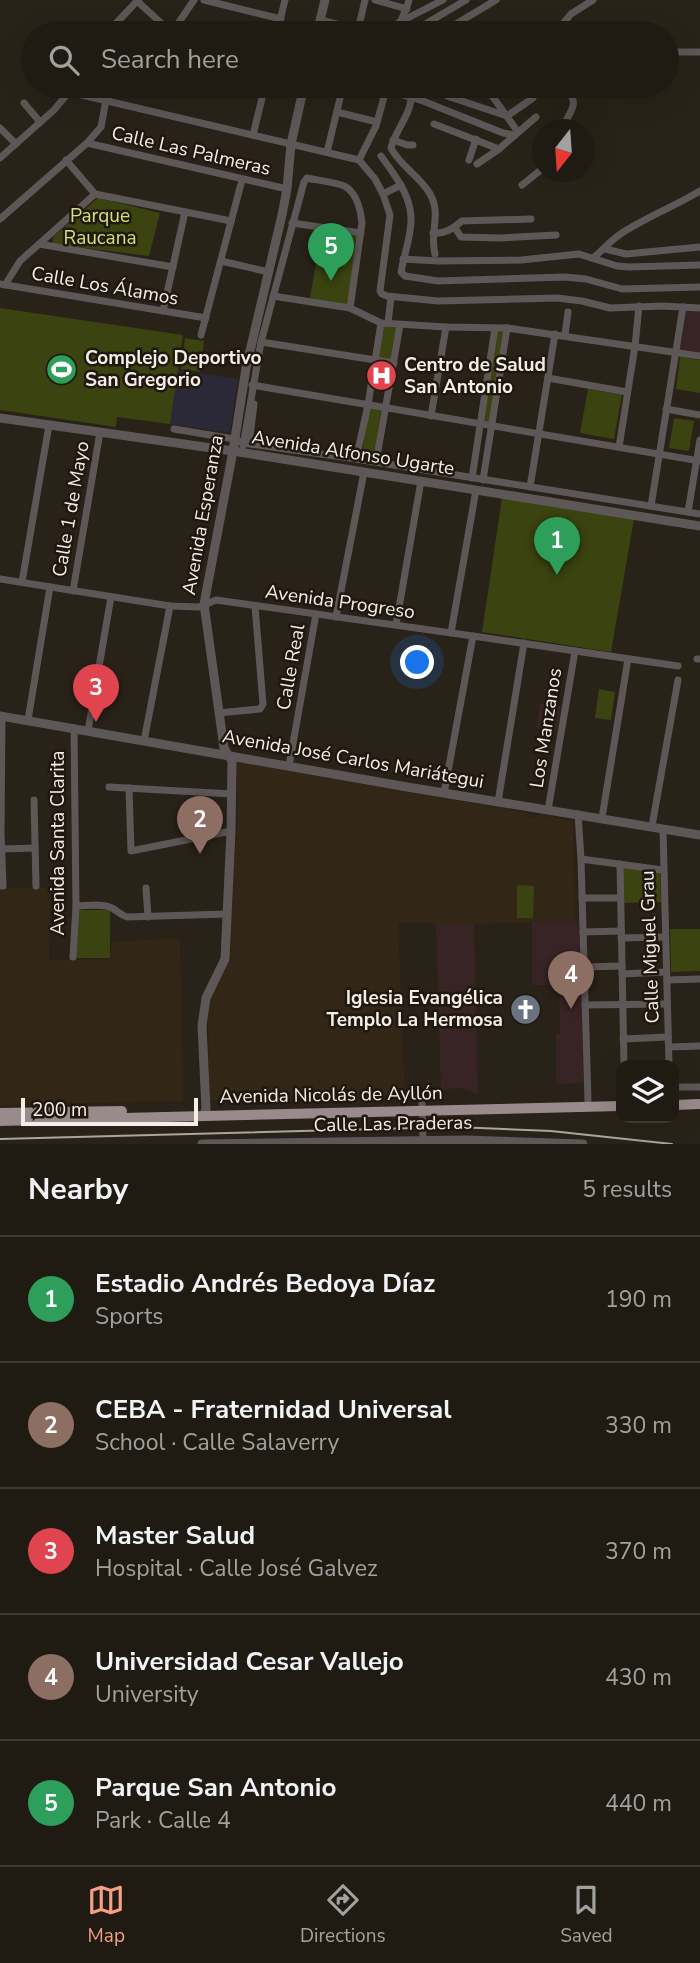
<!DOCTYPE html>
<meta charset="utf-8">
<style>
:root{--surface:#1f1a12;--page:#27231b;--text:#f1f3f6;--muted:#a1a19f;--line:#3c3832;--accent:#f49f86}
body{margin:0;font-family:"Nunito Sans",sans-serif;background:var(--page);color:var(--text)}
.controls{position:absolute;right:21px;bottom:21px;display:grid;overflow:hidden;border-radius:14px;box-shadow:0 7px 28px #0002}
.controls button{width:63px;height:63px;display:grid;place-items:center;padding:0;border:0;border-bottom:2px solid var(--line);background:var(--surface);color:var(--text);font:35px sans-serif}
.compass{position:absolute;left:532px;top:119px;width:63px;height:63px;border-radius:50%;background:var(--surface);box-shadow:0 7px 28px #0002;rotate:197deg}
.scale{position:absolute;left:21px;bottom:18px;width:177px;box-sizing:border-box;padding-left:7px;border:4px solid #f3eee8;border-top:0;font-size:19px;line-height:24px;white-space:nowrap;color:#f3eee8;-webkit-text-stroke:5px #20180f;paint-order:stroke}
.you{position:absolute;left:418px;top:663px;width:24px;height:24px;margin:-18px;border:5px solid #fff;border-radius:50%;background:#1a73e8;box-shadow:0 0 0 10px #1a73e833}
.badge{display:grid;place-items:center;width:46px;height:46px;border-radius:50%;background:var(--accent);color:#fff;font-size:23px;font-weight:700}
.pin{position:absolute;translate:-50% -58px;filter:drop-shadow(0 2px 4px #0008)}
.pin::after{content:'';position:absolute;top:37px;width:24px;height:21px;background:inherit;clip-path:polygon(0 0,100% 0,50% 100%)}
.list{margin:0;padding:0;list-style:none}
h2{display:flex;justify-content:space-between;align-items:center;height:91px;margin:0;padding:0 28px;font-size:30px}
h2 small{font-size:23px;font-weight:400;color:var(--muted)}
.list li{display:grid;grid-template-columns:46px 1fr auto;gap:21px;align-items:center;box-sizing:border-box;height:126px;padding:0 28px;border-top:2px solid var(--line)}
.list b{display:block;font-size:26px;white-space:nowrap}
.list p{margin:0;font-size:23px;white-space:nowrap;color:var(--muted)}
.list em{font-size:23px;font-style:normal;color:var(--muted)}
.icon{flex:none;width:38px;height:38px;fill:none;stroke:currentColor;stroke-width:2;stroke-linecap:round;stroke-linejoin:round}
.map{position:relative;flex:none;width:700px;height:1144px;overflow:hidden}
.search{position:absolute;background:var(--surface);box-shadow:0 7px 28px #0002;left:21px;right:21px;top:21px;height:77px;display:flex;align-items:center;gap:18px;box-sizing:border-box;padding:0 24px;border-radius:38px;color:var(--muted);font-size:26px}
.sheet{height:721px;background:var(--surface)}
nav{display:flex;justify-content:space-around;align-items:center;box-sizing:border-box;height:98px;border-top:2px solid var(--line);background:var(--surface);font-size:19px;color:var(--muted)}
nav a{display:grid;justify-items:center;gap:4px}
nav .on{color:var(--accent)}
.map>svg:first-child{display:block}
.built{fill:#322617}
.education{fill:#382425}
.medical{fill:#2b2838}
.green{fill:#3b4310}
.lines{fill:none;stroke-linecap:round;stroke-linejoin:round}
.minor{stroke:#5e5757;stroke-width:7}
.tertiary{stroke:#5e5757;stroke-width:9}
.primary{stroke:#998a8b;stroke-width:10}
.rail{stroke:#aba59d;stroke-width:2}
.labels{text-anchor:middle;dominant-baseline:central;stroke-width:5;stroke-linejoin:round;paint-order:stroke}
.street-label{font-size:19px;fill:#f3eee8;stroke:#20180f}
.park-label{font-size:19px;fill:#d1e378;stroke:#20180f}
.poi-label{font-size:19px;font-weight:bold;fill:#f3eee8;stroke:#20180f;text-anchor:start}
</style>
<div class="map">
<svg width="700" height="1144" viewBox="0 0 700 1144">
<rect width="100%" height="100%" fill="#292218"/>
<g class="built">
<path d="M236,762L528,813L530,817L536,818L539,815L573,821L575,921L474,924L398,923L405,1095L295,1099L293,1096H286L283,1100H209L208,1005L213,993L231,959V896L235,891L231,890L238,816Z"/>
<path d="M50,887L49,960L111,959V942L180,938L183,1101L0,1105V888Z"/>
</g>
<g class="education">
<path d="M685,310L700,311V352L680,349Z"/>
<path d="M540,703L561,706L557,731L536,728Z"/>
<path d="M581,921L583,1083L556,1084V1034L560,1033L559,985H532V922Z"/>
<path d="M436,924H474L478,1093L476,1094L469,1090L457,1088L449,1089L441,1093Z"/>
</g>
<path class="medical" d="M178,370L238,379L230,433L170,424Z"/>
<g class="green">
<path d="M98,198L160,213L149,256L53,244V237Z"/>
<path d="M319,230L357,236L347,305L310,298L317,258H314Z"/>
<path d="M0,308L183,335L170,424L117,417L116,427L0,410Z"/>
<path d="M383,326L397,328L391,360L378,358Z"/>
<path d="M498,331H503L489,422L484,421Z"/>
<path d="M185,338L204,341L200,372L181,369Z"/>
<path d="M680,357L700,360V393L676,389Z"/>
<path d="M588,389L622,395L614,439L580,433Z"/>
<path d="M369,408L381,410L374,456L362,454Z"/>
<path d="M674,418L694,421L689,451L669,448Z"/>
<path d="M502,498L634,519L611,652L482,632Z"/>
<path d="M599,689L615,692L611,720L595,718Z"/>
<path d="M621,866L660,870L661,902L622,903Z"/>
<path d="M517,885L534,886L533,918H517Z"/>
<rect x="75" y="910" width="35" height="48"/>
<path d="M670,929H700V971L671,972Z"/>
</g>
<g class="lines">
<g class="minor">
<path d="M204,0L281,19"/>
<path d="M375,0L407,9"/>
<path d="M137,1L171,32"/>
<path d="M320,20L373,33"/>
<path d="M173,29L190,33"/>
<path d="M358,30L365,0"/>
<path d="M107,33L138,0"/>
<path d="M169,33L177,25L194,0"/>
<path d="M277,33L285,0"/>
<path d="M398,33C399,20 406,13 409,0"/>
<path d="M410,33L398,23L443,0"/>
<path d="M410,33L466,0"/>
<path d="M441,33L496,0"/>
<path d="M472,33L484,25"/>
<path d="M524,33L539,26L559,27"/>
<path d="M555,33L571,14L593,0"/>
<path d="M667,52H700"/>
<path d="M231,86L263,93"/>
<path d="M426,86L450,97L507,116"/>
<path d="M485,86L518,132"/>
<path d="M561,86C584,102 570,110 561,130"/>
<path d="M386,90L423,101L503,133L515,135"/>
<path d="M69,92L359,160L375,179L383,194L390,215L380,291L382,294L387,296L438,301L557,298L582,301L610,308L662,306L700,308"/>
<path d="M411,97C411,114 395,131 391,148C400,166 421,177 430,194C442,215 429,232 435,254"/>
<path d="M450,97L456,86"/>
<path d="M24,103L40,122"/>
<path d="M337,112L377,122"/>
<path d="M507,116L533,98L538,88"/>
<path d="M434,124L499,149"/>
<path d="M0,128L16,144"/>
<path d="M253,135L265,86"/>
<path d="M393,140L407,145H413"/>
<path d="M87,143L287,189"/>
<path d="M327,152L343,86"/>
<path d="M381,156C394,174 410,194 411,217C412,235 404,254 401,272L405,276L438,281L565,277L586,279L622,289L700,287"/>
<path d="M0,158L54,110L69,92"/>
<path d="M66,160L95,194L231,221"/>
<path d="M359,160L376,126L387,86"/>
<path d="M469,160L476,139"/>
<path d="M477,164L499,149L536,117"/>
<path d="M522,185L542,169"/>
<path d="M383,194L401,185"/>
<path d="M0,219L87,143L101,127L106,100L117,86"/>
<path d="M292,223L361,233"/>
<path d="M455,228L461,237L499,238L556,235"/>
<path d="M433,233C444,235 454,228 462,221L531,219"/>
<path d="M39,244L173,267"/>
<path d="M605,249L626,254L700,247"/>
<path d="M593,258C603,250 611,240 622,233C647,217 675,206 700,191"/>
<path d="M403,259L438,261L521,260L579,254L617,266L629,267L700,265"/>
<path d="M221,261L269,272"/>
<path d="M0,284L206,318"/>
<path d="M5,285L20,261L95,194"/>
<path d="M273,296L350,308L381,323L446,327L507,328L700,356"/>
<path d="M163,311L185,212"/>
<path d="M388,323L391,297"/>
<path d="M201,335L242,180"/>
<path d="M565,335L568,312"/>
<path d="M261,342L394,363"/>
<path d="M548,378L627,392"/>
<path d="M252,385L700,461"/>
<path d="M254,404L250,436L251,439L259,441"/>
<path d="M666,409L700,415"/>
<path d="M431,416L446,327"/>
<path d="M174,429L234,439L243,443L356,459L700,514"/>
<path d="M243,446L261,342L304,182L307,178C315,180 341,183 346,187C357,194 361,211 362,223L350,308"/>
<path d="M619,447L635,346L639,306"/>
<path d="M356,459L368,405L381,323"/>
<path d="M376,462L400,325"/>
<path d="M472,478L495,328"/>
<path d="M483,480L507,328"/>
<path d="M530,487L555,334"/>
<path d="M651,506L683,307"/>
<path d="M688,512L700,440"/>
<path d="M0,579L170,606L199,607L216,600L473,636L678,666"/>
<path d="M22,582L49,425"/>
<path d="M73,591L100,432"/>
<path d="M336,617L364,472"/>
<path d="M396,625L421,481"/>
<path d="M451,633L476,490"/>
<path d="M697,659H700"/>
<path d="M218,713L260,709L263,704L255,606"/>
<path d="M28,720L50,587"/>
<path d="M88,731L111,597"/>
<path d="M144,741L170,606"/>
<path d="M289,766L316,614"/>
<path d="M109,787L232,794"/>
<path d="M129,788L131,851L231,831"/>
<path d="M444,793L473,636"/>
<path d="M34,800L36,886"/>
<path d="M498,802L524,643"/>
<path d="M548,810L575,651"/>
<path d="M578,814L581,859L588,1101"/>
<path d="M602,818L628,659"/>
<path d="M652,826L678,680"/>
<path d="M663,829L669,1065"/>
<path d="M1,849L35,848"/>
<path d="M581,859L663,870"/>
<path d="M620,864L624,1065"/>
<path d="M0,886H3L1,833L2,716"/>
<path d="M146,888L148,917"/>
<path d="M582,898H620"/>
<path d="M76,906C86,906 103,903 112,908C118,911 120,915 127,917L227,914"/>
<path d="M583,932L621,931"/>
<path d="M621,938L665,937"/>
<path d="M73,957L76,906L74,728"/>
<path d="M584,967L622,966"/>
<path d="M622,974L666,972"/>
<path d="M667,980L700,979"/>
<path d="M585,1005L667,1004"/>
<path d="M623,1039L668,1037"/>
<path d="M669,1047L700,1046"/>
<path d="M674,1087H700"/>
<path d="M422,1104L423,1141"/>
</g>
<g class="tertiary">
<path d="M317,33L325,0"/>
<path d="M0,418L233,451L700,526"/>
<path d="M0,716L413,788L700,835"/>
<path d="M203,1116L206,1109L202,1026L206,998L225,959L231,831L232,761L224,748L204,604L233,451L246,368L282,215L287,189L291,144L304,86"/>
<path d="M202,1144L466,1140L583,1144"/>
</g>
<g class="primary">
<path d="M674,1105L700,1104"/>
<path d="M0,1113L122,1111"/>
<path d="M0,1121L621,1106"/>
</g>
<path class="rail" d="M0,1139L455,1127L551,1131L672,1144"/>
</g>
<defs>
<symbol id="stadium-disc" viewBox="-11 -11 22 22"><circle r="9.5" fill="#2e9e5b" stroke="#20180f"/><path d="M0-5a6.5 5 0 1 0 0 10a6.5 5 0 1 0 0-10ZM-3.5-1.8h7v3.6h-7Z" fill="#fff"/></symbol>
<symbol id="hospital-disc" viewBox="-11 -11 22 22"><circle r="9.5" fill="#e0444e" stroke="#20180f"/><path d="M-5-5h3v3.5h4V-5h3V5h-3V1.5h-4V5h-3Z" fill="#fff"/></symbol>
<symbol id="church-disc" viewBox="-11 -11 22 22"><circle r="9.5" fill="#6b7280" stroke="#20180f"/><path d="M-1.2-6h2.4v3.5h3.3v2.4h-3.3V6h-2.4V-.1h-3.3v-2.4h3.3Z" fill="#fff"/></symbol>
</defs>
<g fill-rule="evenodd">
<use href="#stadium-disc" x="44" y="352" width="35" height="35"/>
<use href="#hospital-disc" x="364" y="358" width="35" height="35"/>
<use href="#church-disc" x="508" y="992" width="35" height="35"/>
</g>
<g class="labels">
<g class="street-label">
<text transform="translate(191 151) rotate(13)">Calle Las Palmeras</text>
<text transform="translate(105 286) rotate(10)">Calle Los Álamos</text>
<text transform="translate(353 453) rotate(9)">Avenida Alfonso Ugarte</text>
<text transform="translate(71 509) rotate(-80)">Calle 1 de Mayo</text>
<text transform="translate(203 515) rotate(-80)">Avenida Esperanza</text>
<text transform="translate(340 602) rotate(8)">Avenida Progreso</text>
<text transform="translate(291 667) rotate(-80)">Calle Real</text>
<text transform="translate(546 728) rotate(-81)">Los Manzanos</text>
<text transform="translate(353 759) rotate(10)">Avenida José Carlos Mariátegui</text>
<text transform="translate(58 843) rotate(-90)">Avenida Santa Clarita</text>
<text transform="translate(650 947) rotate(-92)">Calle Miguel Grau</text>
<text transform="translate(331 1095) rotate(-1)">Avenida Nicolás de Ayllón</text>
<text transform="translate(393 1124) rotate(-1)">Calle Las Praderas</text>
</g>
<g class="park-label">
<text x="100" y="216">Parque<tspan x="100" dy="22">Raucana</tspan></text>
</g>
<g class="poi-label">
<text x="85" y="358">Complejo Deportivo<tspan x="85" dy="22">San Gregorio</tspan></text>
<text x="404" y="365">Centro de Salud<tspan x="404" dy="22">San Antonio</tspan></text>
<text x="503" y="998" text-anchor="end">Iglesia Evangélica<tspan x="503" dy="22">Templo La Hermosa</tspan></text>
</g>
</g>
</svg>
<div class="controls">
<button><svg class="icon" aria-label="layers" viewBox="0 0 24 24"><path d="M12 4l9 5-9 5-9-5zM3 14l9 5 9-5"/></svg></button>
</div>
<svg class="compass" viewBox="-18 -18 36 36"><path d="M0-13l5 13h-10z" fill="#e53935"/><path d="M0 13l5-13h-10z" fill="#a1a19f"/></svg>
<div class="scale">200 m</div>
<div class="you"></div>
<div class="pin badge" style="left:557px;top:575px;background:#2e9e5b">1</div>
<div class="pin badge" style="left:200px;top:854px;background:#8d6e63">2</div>
<div class="pin badge" style="left:96px;top:722px;background:#e0444e">3</div>
<div class="pin badge" style="left:571px;top:1009px;background:#8d6e63">4</div>
<div class="pin badge" style="left:331px;top:281px;background:#2e9e5b">5</div>
<div class="search"><svg class="icon" aria-label="search" viewBox="0 0 24 24"><circle cx="10" cy="10" r="6"/><path d="M15 15l6 6"/></svg>Search here</div>
</div>
<section class="sheet">
<h2>Nearby<small>5 results</small></h2>
<ul class="list">
<li><span class="badge" style="background:#2e9e5b">1</span><div><b>Estadio Andrés Bedoya Díaz</b><p>Sports</p></div><em>190 m</em></li>
<li><span class="badge" style="background:#8d6e63">2</span><div><b>CEBA - Fraternidad Universal</b><p>School · Calle Salaverry</p></div><em>330 m</em></li>
<li><span class="badge" style="background:#e0444e">3</span><div><b>Master Salud</b><p>Hospital · Calle José Galvez</p></div><em>370 m</em></li>
<li><span class="badge" style="background:#8d6e63">4</span><div><b>Universidad Cesar Vallejo</b><p>University</p></div><em>430 m</em></li>
<li><span class="badge" style="background:#2e9e5b">5</span><div><b>Parque San Antonio</b><p>Park · Calle 4</p></div><em>440 m</em></li>
</ul>
</section>
<nav>
<a class="on"><svg class="icon" aria-label="map" viewBox="0 0 24 24"><path d="M3 6l6-2 6 2 6-2v14l-6 2-6-2-6 2zM9 4v14M15 6v14"/></svg>Map</a>
<a><svg class="icon" aria-label="directions" viewBox="0 0 24 24"><path d="M12 3l9 9-9 9-9-9zM9 14v-3h6M13 9l2 2-2 2"/></svg>Directions</a>
<a><svg class="icon" aria-label="saved" viewBox="0 0 24 24"><path d="M7 4h10v16l-5-4-5 4z"/></svg>Saved</a>
</nav>
